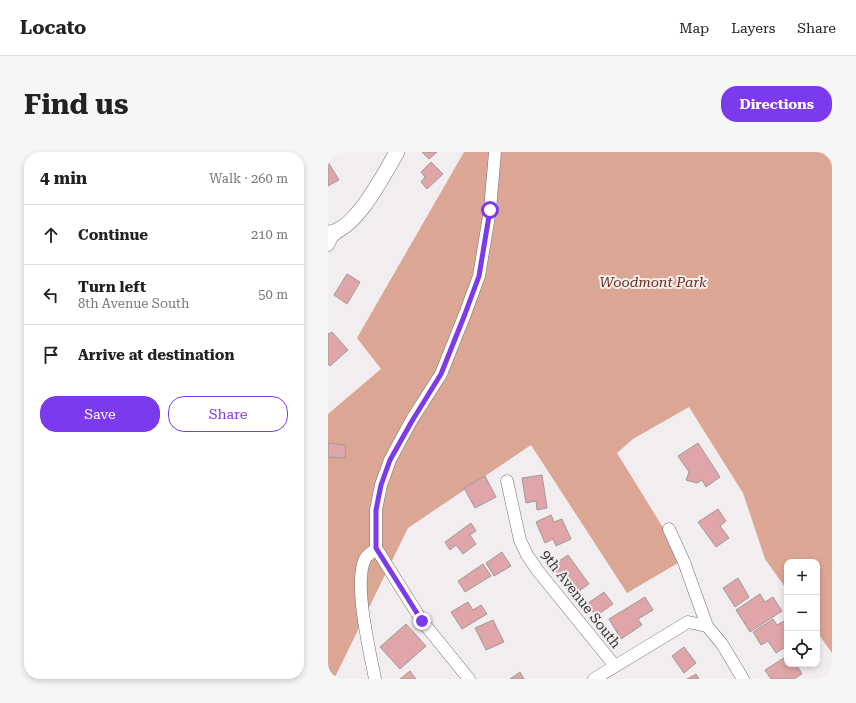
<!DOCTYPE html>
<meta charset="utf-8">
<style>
:root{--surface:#fff;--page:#f6f6f6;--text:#222;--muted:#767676;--line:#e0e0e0;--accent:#7c3aed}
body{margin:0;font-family:"Roboto Serif",serif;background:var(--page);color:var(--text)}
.controls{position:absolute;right:12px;bottom:12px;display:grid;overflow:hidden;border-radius:8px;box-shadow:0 2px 6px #0003}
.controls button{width:36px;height:36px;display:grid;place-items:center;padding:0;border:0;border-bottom:1px solid var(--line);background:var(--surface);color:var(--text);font:20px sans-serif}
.stop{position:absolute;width:12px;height:12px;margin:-9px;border:3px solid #7c3aed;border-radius:50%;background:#fff}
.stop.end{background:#7c3aed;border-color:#fff;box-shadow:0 1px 4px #0008}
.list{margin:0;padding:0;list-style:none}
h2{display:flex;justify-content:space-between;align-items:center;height:52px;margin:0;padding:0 16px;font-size:17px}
h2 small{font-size:13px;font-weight:400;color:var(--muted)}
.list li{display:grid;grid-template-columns:26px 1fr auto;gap:12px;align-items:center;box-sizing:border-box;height:60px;padding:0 16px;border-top:1px solid var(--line)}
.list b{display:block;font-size:15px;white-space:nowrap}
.list p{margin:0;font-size:13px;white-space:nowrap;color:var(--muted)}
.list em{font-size:13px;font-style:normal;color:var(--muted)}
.actions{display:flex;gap:8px;padding:12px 16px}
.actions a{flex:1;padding:9px 0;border:1px solid var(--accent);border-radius:16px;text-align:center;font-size:14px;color:var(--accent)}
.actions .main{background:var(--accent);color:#fff}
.icon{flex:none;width:22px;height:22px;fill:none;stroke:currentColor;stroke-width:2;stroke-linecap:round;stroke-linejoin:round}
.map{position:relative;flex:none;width:504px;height:527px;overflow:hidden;border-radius:16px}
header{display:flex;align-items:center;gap:24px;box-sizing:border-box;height:56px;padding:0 20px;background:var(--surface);border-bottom:1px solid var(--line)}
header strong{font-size:19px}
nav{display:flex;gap:22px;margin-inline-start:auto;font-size:14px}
.intro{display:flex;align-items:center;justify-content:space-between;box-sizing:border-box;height:96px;padding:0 24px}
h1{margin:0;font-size:28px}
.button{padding:10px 18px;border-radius:16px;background:var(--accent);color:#fff;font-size:14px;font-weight:700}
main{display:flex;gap:24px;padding:0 24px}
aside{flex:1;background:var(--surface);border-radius:16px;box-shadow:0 2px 6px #0003}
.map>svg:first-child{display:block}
.forest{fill:#dca695}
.building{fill:#dfa5a8;stroke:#a09a9a}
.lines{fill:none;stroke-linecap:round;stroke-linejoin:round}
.minor-casing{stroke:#747071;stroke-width:13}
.major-casing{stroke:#747071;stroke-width:16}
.minor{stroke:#fff;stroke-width:12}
.major{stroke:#fff;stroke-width:15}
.route{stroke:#7c3aed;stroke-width:5}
.labels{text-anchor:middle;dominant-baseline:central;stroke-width:4;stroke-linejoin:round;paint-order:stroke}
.park-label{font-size:14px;font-style:italic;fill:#6d2b16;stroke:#f2edef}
.street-label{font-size:14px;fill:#343233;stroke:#f2edef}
</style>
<header>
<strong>Locato</strong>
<nav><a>Map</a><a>Layers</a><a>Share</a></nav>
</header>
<div class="intro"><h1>Find us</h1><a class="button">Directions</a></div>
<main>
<aside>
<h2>4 min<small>Walk · 260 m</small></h2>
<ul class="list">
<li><svg class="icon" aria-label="ahead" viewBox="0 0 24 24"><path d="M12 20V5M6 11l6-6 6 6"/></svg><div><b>Continue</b></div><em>210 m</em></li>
<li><svg class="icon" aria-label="left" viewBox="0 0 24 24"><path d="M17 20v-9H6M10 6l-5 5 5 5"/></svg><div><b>Turn left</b><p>8th Avenue South</p></div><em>50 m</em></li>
<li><svg class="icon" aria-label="arrive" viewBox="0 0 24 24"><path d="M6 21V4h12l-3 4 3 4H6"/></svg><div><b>Arrive at destination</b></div></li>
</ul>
<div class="actions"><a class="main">Save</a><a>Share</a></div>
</aside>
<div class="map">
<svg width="504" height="527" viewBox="0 0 504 527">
<rect width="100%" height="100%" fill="#f2edef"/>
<path class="forest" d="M136,0H504V501L489,480V410H459V438L437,407L415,341L361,255L305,287L289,301L355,408L299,441L203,293L80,376L6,527H0V262L53,217L29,186Z"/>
<g class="building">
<path d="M94,0H109L101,7Z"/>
<path d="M0,10L11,28L0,34Z"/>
<path d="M103,10L115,22L99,37L93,30L97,25L93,20Z"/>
<path d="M19,122L32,130L19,152L6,143Z"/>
<path d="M4,180L20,198L2,214L0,212V181L1,182Z"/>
<path d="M0,291L18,293L17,306L0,305Z"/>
<path d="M370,291L392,325L378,335L374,328L369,331L358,328L361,320L350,304Z"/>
<path d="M214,323L219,356L209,358L208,349L198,351L194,326Z"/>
<path d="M157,324L168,345L147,356L136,336Z"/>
<path d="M390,357L398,369L392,374L401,386L388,395L370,370Z"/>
<path d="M223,363L226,370L234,367L243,387L228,394L225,387L217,391L208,370Z"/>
<path d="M143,371L148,379L142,383L148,392L135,402L128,393L122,398L117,390Z"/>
<path d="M174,400L183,414L166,424L158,411Z"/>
<path d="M240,403L261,432L244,444L224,414Z"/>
<path d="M155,412L163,424L137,440L130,429Z"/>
<path d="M410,426L421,445L407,455L395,436Z"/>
<path d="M276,440L285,452L268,464L259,452Z"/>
<path d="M432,442L437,450L445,445L454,459L422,480L408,458Z"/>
<path d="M317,445L325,458L310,467L314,473L293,487L281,467Z"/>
<path d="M140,450L145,458L153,453L159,462L134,477L123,460Z"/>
<path d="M445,467L449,473L456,469L459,474V494L448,501L440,489L433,493L425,480Z"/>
<path d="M165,468L176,490L158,498L147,476Z"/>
<path d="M78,472L98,494L72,517L52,495Z"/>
<path d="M356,495L368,511L356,521L344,504Z"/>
<path d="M459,504V512H468L474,522L466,527H443L437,518Z"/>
<path d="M82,519L88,527H72Z"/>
<path d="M192,520L196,527H182Z"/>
<path d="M368,522L371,527H359Z"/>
</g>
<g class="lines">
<defs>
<g id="minor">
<path d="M0,93L4,85L11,79"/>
<path d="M179,329L192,388L199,403L210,419L287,514"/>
<path d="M341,377L356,410L379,474L394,492L415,527"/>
<path d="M48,396L94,469L141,527"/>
<path d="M47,527C42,500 25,431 37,407C39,403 45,400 48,396V358L53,333L62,308L83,269L113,222L137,162L151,124L162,58L167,0"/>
<path d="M266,527L360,470L379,474"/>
</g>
<path id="major" d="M0,81C27,80 56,22 69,0"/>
</defs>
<use href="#minor" class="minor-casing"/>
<use href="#major" class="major-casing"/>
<use href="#minor" class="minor"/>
<use href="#major" class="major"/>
</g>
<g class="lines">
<path class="route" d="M94,469L48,396V358L53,333L62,308L84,269L113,222L137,162L151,124L162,58"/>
</g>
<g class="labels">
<g class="park-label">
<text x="325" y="130">Woodmont Park</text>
</g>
<g class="street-label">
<text transform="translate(253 447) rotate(52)">9th Avenue South</text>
</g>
</g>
</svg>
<div class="controls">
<button>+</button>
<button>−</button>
<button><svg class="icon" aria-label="locate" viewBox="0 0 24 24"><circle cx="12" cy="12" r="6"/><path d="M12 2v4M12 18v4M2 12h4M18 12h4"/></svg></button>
</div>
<div class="stop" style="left:162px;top:58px"></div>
<div class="stop end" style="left:94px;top:469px"></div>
</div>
</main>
